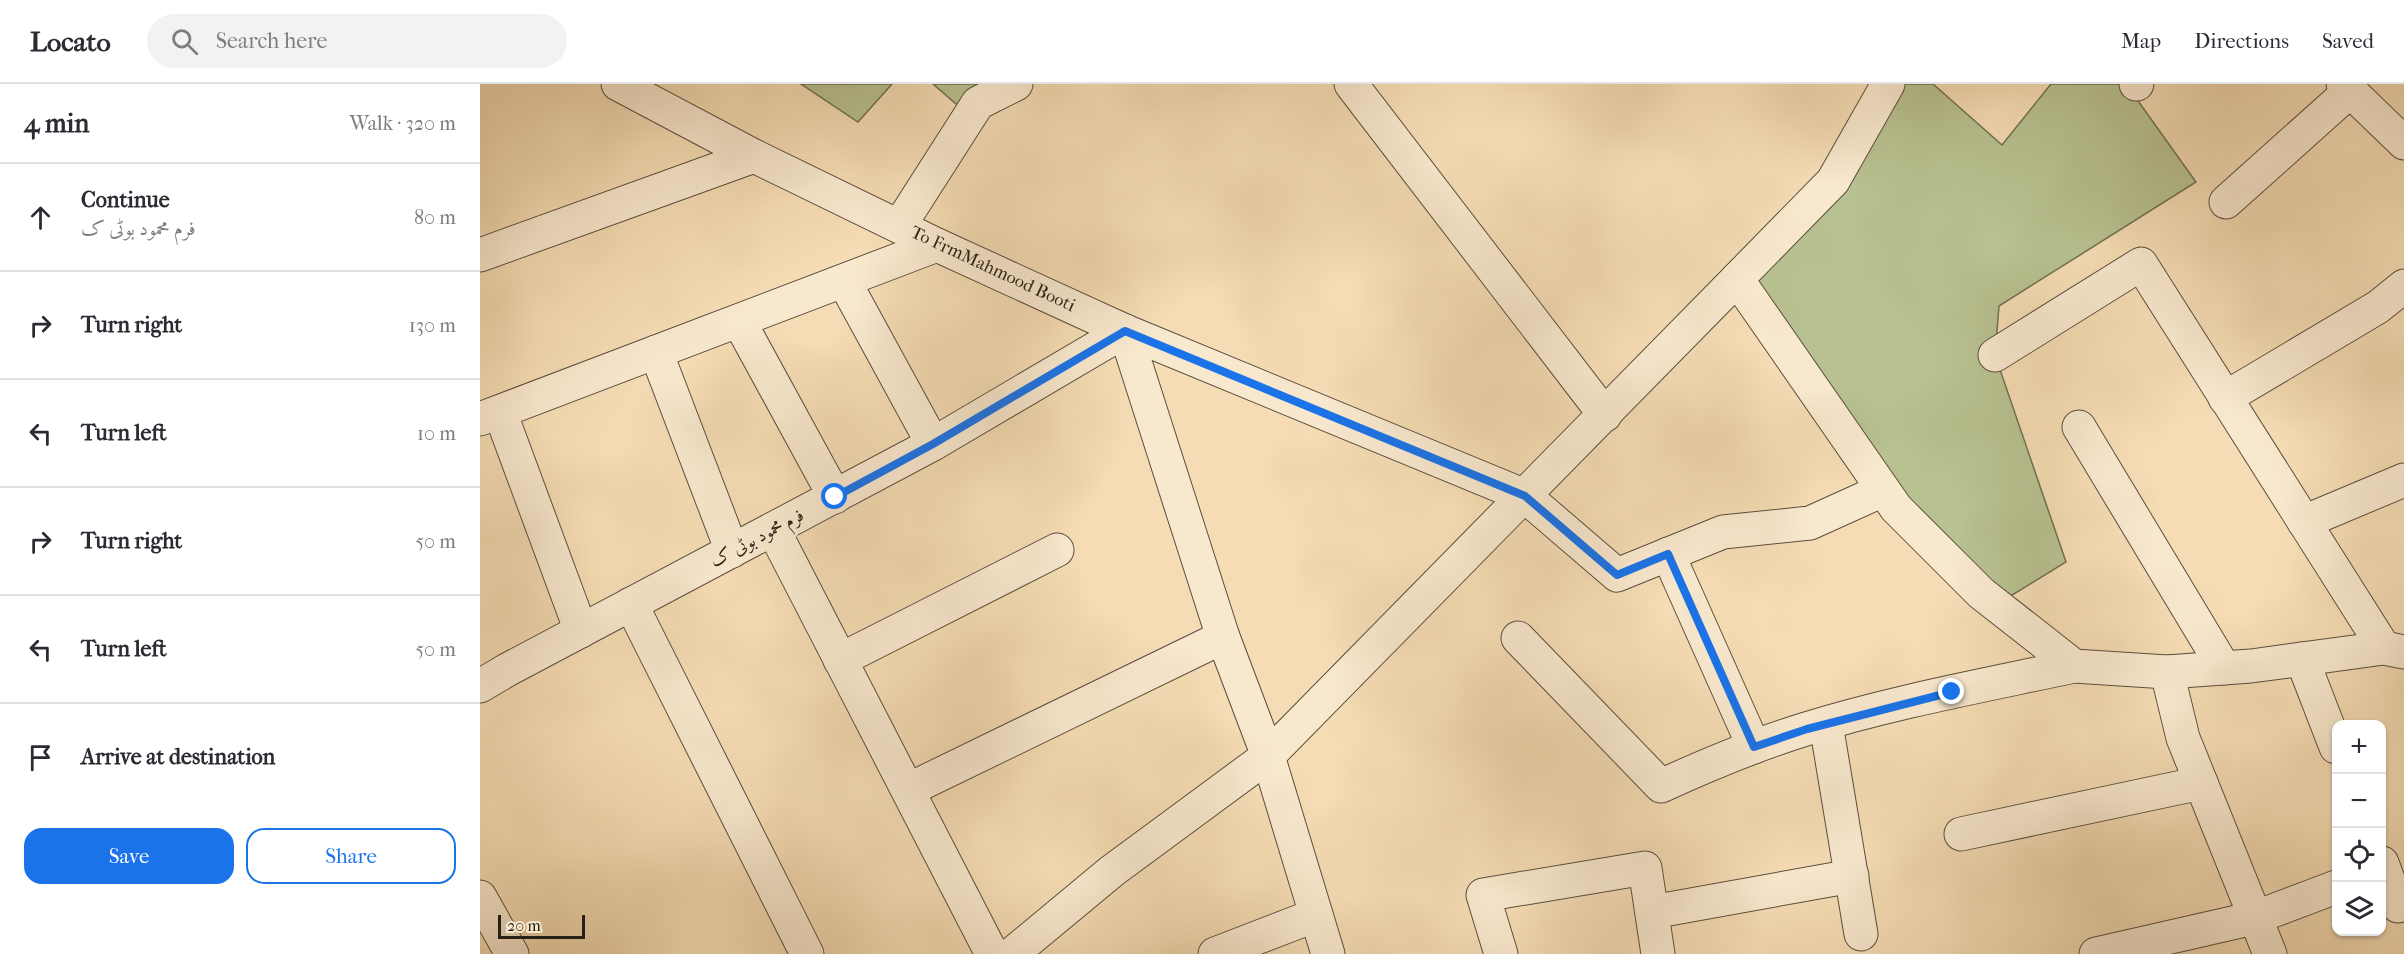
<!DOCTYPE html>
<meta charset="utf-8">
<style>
:root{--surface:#fff;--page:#f2f2f3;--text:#2b2b33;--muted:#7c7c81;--line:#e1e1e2;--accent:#1a73e8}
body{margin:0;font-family:"IM FELL French Canon",Amiri,serif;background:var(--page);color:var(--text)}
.controls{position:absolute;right:18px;bottom:18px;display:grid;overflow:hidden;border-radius:12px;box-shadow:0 2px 4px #0004}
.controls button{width:54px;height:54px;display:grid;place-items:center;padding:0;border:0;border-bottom:2px solid var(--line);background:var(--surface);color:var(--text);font:30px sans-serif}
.scale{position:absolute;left:18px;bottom:15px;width:87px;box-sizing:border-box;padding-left:6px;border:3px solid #281f16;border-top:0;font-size:16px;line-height:21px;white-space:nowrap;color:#281f16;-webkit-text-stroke:4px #f8e8ce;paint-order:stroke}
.stop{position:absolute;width:18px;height:18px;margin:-14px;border:4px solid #1a73e8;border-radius:50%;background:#fff}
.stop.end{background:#1a73e8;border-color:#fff;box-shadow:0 2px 6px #0008}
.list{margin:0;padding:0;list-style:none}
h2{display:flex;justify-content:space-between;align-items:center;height:78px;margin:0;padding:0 24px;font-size:26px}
h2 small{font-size:20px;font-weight:400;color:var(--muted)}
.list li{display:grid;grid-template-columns:39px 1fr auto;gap:18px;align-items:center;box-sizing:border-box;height:108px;padding:0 24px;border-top:2px solid var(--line)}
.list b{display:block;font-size:22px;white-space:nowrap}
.list p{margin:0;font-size:20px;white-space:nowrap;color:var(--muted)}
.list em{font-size:20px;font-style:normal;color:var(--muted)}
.actions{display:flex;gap:12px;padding:18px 24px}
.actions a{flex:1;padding:14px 0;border:2px solid var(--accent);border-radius:18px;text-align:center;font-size:21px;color:var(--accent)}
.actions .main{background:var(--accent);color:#fff}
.icon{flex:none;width:33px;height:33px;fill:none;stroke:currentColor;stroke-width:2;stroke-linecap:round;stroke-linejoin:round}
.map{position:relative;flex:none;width:1924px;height:870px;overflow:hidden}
header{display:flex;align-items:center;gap:36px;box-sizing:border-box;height:84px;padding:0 30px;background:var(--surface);border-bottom:2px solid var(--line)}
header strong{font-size:28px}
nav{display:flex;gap:33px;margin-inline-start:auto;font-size:21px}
.search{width:420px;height:54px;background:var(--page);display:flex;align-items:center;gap:15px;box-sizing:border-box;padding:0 21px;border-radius:33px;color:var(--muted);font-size:22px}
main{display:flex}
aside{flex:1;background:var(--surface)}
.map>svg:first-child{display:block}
.green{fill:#b8c190;stroke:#707053;stroke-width:1.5}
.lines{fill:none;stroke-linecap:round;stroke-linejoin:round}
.minor-casing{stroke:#5b4e3e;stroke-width:35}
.minor{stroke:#f8e8ce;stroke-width:33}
.route{stroke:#1a73e8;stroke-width:8}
.labels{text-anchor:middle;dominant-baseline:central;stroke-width:5;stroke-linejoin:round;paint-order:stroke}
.street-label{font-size:18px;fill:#281f16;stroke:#f8e8ce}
</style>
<header>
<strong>Locato</strong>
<div class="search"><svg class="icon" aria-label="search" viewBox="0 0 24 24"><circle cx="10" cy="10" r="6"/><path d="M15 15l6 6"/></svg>Search here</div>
<nav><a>Map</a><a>Directions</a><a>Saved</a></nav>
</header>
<main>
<aside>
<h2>4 min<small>Walk · 320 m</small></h2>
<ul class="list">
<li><svg class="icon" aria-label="ahead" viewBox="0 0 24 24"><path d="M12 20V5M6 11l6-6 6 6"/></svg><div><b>Continue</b><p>فرم محمود بوٹی ک</p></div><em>80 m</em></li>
<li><svg class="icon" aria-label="right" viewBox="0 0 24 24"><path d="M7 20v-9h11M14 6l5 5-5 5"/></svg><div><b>Turn right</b></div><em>130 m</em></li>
<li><svg class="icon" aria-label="left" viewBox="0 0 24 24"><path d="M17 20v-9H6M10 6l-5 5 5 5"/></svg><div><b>Turn left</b></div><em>10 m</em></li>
<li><svg class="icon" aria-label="right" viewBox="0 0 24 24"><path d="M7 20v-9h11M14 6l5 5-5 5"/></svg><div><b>Turn right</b></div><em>50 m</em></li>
<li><svg class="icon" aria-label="left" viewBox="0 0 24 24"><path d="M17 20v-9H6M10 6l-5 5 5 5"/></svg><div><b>Turn left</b></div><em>50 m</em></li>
<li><svg class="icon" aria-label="arrive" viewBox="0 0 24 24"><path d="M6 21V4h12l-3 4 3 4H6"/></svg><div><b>Arrive at destination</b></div></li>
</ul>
<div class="actions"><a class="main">Save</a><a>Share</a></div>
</aside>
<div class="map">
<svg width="1924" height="870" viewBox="0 0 1924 870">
<rect width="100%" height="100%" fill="#f5dcb4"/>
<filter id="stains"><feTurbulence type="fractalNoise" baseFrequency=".00333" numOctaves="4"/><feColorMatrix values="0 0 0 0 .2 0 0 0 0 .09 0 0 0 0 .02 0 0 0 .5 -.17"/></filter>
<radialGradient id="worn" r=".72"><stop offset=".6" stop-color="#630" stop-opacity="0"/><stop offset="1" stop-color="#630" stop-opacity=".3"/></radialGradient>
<g class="green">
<path d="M321,0H412L378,38Z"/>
<path d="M453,0H536L490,32Z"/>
<path d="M1408,0H1453L1522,61L1571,0H1646L1716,98L1519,222L1515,271L1586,478L1516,521L1501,509L1257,195Z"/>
</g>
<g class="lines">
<defs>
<g id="minor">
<path d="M138,0L274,72L457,161L645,247L1045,412L1137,491L1243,448L1330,439L1403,406"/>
<path d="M871,0L1125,331"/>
<path d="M1656,0H1657"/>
<path d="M1863,0L1924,59"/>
<path d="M1746,118L1870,7"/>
<path d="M420,141L498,19L536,0"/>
<path d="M0,171L274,72"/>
<path d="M1257,195L1353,97L1408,0"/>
<path d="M364,197L453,360"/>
<path d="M259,237L355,413"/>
<path d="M645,247L743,553L788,672L848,870"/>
<path d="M176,268L252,467"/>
<path d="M1515,271L1661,180L1904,564"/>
<path d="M1745,314L1898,223L1924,202"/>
<path d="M20,328L101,547"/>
<path d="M0,335L457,161"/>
<path d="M1599,343L1744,584"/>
<path d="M1824,438L1924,396"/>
<path d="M293,445L512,870"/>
<path d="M1188,470L1274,663"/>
<path d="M151,520L327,870"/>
<path d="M1038,554L1181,702C1229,680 1277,660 1326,645C1413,618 1506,601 1594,582"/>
<path d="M1822,575L1856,663"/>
<path d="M360,576L577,466"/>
<path d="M1687,588L1703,654L1790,870"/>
<path d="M0,602L27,586L453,360L645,247"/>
<path d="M1346,640L1381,850"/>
<path d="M428,706L743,553"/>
<path d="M1481,750L1721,699"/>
<path d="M1902,779L1918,822L1924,819"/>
<path d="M0,813L32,870"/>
<path d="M1172,828L1372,792"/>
<path d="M532,870L632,787L788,672L1257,195L1416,424L1501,509L1594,582L1687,588L1771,582L1904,564L1924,568"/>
<path d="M735,870L836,831"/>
<path d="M1021,870L1003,811L1165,784L1178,870"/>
<path d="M1616,870L1774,834L1856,803"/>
</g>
</defs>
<use href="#minor" class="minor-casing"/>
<use href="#minor" class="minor"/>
</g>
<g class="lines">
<path class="route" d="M355,413L453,360L645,247L1045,412L1137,491L1188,470L1274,663L1327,645L1472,608"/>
</g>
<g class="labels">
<g class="street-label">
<text transform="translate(513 185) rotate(25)">To FrmMahmood Booti</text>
<text transform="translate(277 454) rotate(-28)">فرم محمود بوٹی ک</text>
</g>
</g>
<rect width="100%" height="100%" filter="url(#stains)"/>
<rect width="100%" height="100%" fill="url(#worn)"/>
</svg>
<div class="controls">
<button>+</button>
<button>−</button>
<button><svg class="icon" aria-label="locate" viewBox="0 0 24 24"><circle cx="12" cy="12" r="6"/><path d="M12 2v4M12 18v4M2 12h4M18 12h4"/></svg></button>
<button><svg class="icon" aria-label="layers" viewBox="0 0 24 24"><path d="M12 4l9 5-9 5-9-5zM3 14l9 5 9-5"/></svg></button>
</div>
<div class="scale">20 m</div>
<div class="stop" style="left:355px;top:413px"></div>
<div class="stop end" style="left:1472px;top:608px"></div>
</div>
</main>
